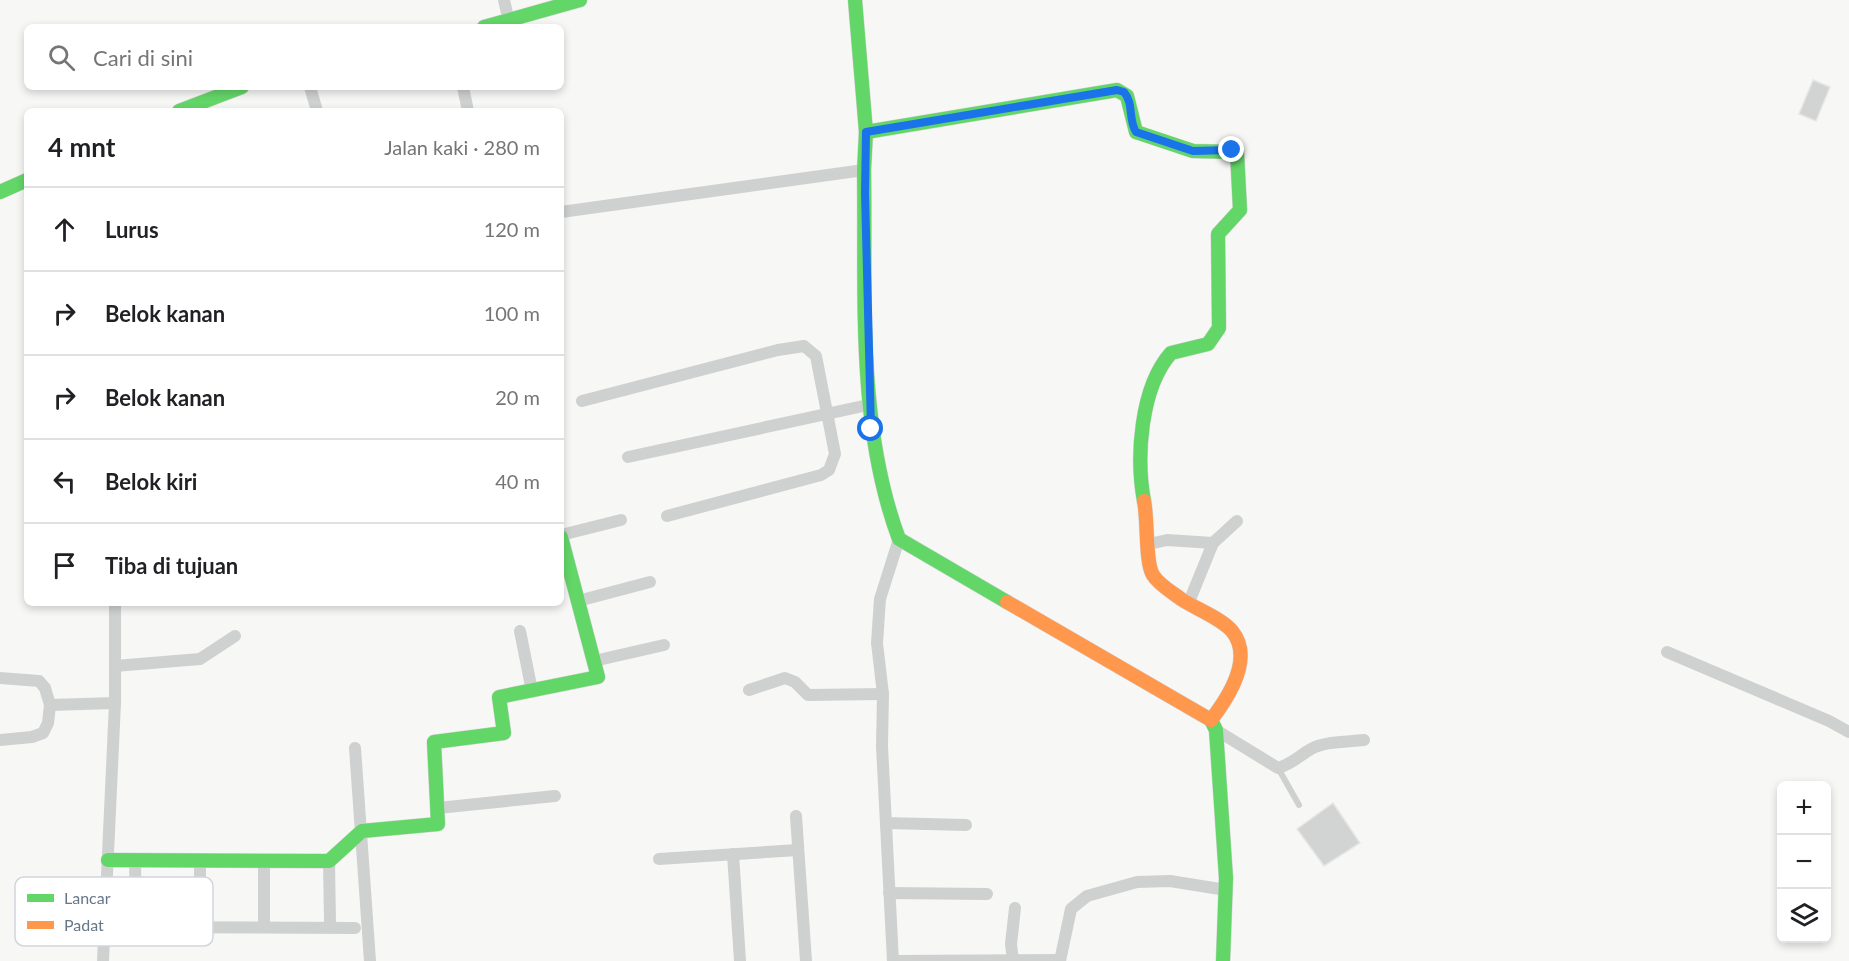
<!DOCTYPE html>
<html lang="id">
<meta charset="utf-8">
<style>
:root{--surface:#fff;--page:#f2f2f2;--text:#202124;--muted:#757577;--line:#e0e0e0}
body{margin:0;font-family:Lato,sans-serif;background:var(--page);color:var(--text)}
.controls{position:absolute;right:18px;bottom:18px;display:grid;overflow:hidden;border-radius:9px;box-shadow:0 3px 9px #0003}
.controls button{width:54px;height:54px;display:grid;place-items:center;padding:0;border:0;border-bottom:2px solid var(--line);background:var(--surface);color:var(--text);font:30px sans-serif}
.stop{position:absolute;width:18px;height:18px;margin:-14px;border:4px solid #1a73e8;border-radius:50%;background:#fff}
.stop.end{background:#1a73e8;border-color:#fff;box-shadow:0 2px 6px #0008}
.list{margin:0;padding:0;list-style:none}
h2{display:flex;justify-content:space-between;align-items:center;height:78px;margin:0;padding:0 24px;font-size:26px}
h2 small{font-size:20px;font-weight:400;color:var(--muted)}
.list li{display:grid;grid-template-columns:39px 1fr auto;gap:18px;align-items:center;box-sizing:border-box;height:84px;padding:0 24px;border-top:2px solid var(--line)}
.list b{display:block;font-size:22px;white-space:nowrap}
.list em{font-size:20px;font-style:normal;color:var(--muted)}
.icon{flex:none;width:33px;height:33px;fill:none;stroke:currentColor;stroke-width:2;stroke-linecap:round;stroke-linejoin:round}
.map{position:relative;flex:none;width:1849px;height:961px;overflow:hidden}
.search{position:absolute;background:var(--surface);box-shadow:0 3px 9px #0003;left:24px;top:24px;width:540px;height:66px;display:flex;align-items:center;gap:15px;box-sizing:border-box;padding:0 21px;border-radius:9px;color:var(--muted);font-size:22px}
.panel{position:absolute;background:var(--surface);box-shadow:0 3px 9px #0003;left:24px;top:108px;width:540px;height:498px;border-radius:9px}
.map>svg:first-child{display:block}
.building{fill:#d2d3d3;stroke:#e6e6e6;stroke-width:1.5}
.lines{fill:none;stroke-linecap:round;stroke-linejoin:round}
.fast-casing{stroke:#d4d5d6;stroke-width:15}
.slow-casing{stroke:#d4d5d6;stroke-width:15}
.lane{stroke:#cfd1d1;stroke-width:6}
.street{stroke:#cfd1d1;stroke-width:12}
.fast{stroke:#63d668;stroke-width:14}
.slow{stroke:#ff974d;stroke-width:14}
.route{stroke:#1a73e8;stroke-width:8}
.key{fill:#fff;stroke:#d1d6db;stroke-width:1.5}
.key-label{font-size:16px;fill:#657788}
</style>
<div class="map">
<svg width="1849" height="961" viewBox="0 0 1849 961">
<rect width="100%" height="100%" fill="#f7f7f6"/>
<g class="building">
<path d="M1813,80L1830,87L1816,121L1799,114Z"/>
<path d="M1333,803L1360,843L1324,866L1297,829Z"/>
</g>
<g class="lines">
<defs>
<g id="fast">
<path d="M855,0L866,132L864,170C866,291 856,424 899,539L1007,602"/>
<path d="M484,27L580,0"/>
<path d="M179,111L242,87"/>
<path d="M866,132L1117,90L1127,96L1136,132L1193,151L1237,152L1240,210L1218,234L1219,328L1208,344L1171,353C1140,388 1136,458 1144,501"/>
<path d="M0,192L27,180"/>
<path d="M1211,720L1216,730L1226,878L1223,961"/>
<path d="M108,860L329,861L362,831L438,824L434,742L504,733L499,697L598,677L561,537"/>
</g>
<g id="slow">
<path d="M1144,501C1148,519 1145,563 1153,575C1159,585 1172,592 1181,599C1196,609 1221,618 1232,631C1254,658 1228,698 1211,720"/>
<path d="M1007,602L1211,720"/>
</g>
</defs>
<use href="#fast" class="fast-casing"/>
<use href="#slow" class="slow-casing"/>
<path class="lane" d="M1278,768L1299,805"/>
<g class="street">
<path d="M504,0L509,22"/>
<path d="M310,87L317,111"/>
<path d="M463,87L468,111"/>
<path d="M561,212L864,170"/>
<path d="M582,401L778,350L804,346L816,356L835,454L829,470L821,475L667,516"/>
<path d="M628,457L868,405"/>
<path d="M561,535L621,520"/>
<path d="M1149,544L1167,540L1213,543"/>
<path d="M578,601L650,582"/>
<path d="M1189,602L1213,543L1237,521"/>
<path d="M520,631L532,691"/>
<path d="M1667,652L1829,721L1849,732"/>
<path d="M594,661L664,645"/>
<path d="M115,666L200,659L235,636"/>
<path d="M0,678L39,681L45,688L50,705L115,703"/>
<path d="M749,690L785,678L795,682L808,695L883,694"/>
<path d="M1216,730L1278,768C1292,764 1299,756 1311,749C1326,741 1347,742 1364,740"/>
<path d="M0,740L32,737L43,733L48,723L50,705"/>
<path d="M355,748L370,961"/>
<path d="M438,808L555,796"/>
<path d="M796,816L806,961"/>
<path d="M886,823L966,825"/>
<path d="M733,854L740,961"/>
<path d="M659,859L798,850"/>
<path d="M135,860L136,923"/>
<path d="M200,861V923"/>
<path d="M329,861L330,923"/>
<path d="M889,893L987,894"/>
<path d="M264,923V861"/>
<path d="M105,927L355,928"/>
<path d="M103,961L115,703V603"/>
<path d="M893,961L882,746L883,694L877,643L880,599L899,539"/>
<path d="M893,961L1060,960"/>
<path d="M1013,961L1011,944L1015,908"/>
<path d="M1060,961L1071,909L1087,896L1137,882L1170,881L1226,890"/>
</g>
<use href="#fast" class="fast"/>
<use href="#slow" class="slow"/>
</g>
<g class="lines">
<path class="route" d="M871,429L865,193L866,132L1117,90L1124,92C1134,104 1128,119 1136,132L1193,151L1232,150"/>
</g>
<rect x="15" y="877" width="198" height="69" rx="9" class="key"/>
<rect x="27" y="894" width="27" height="8" fill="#63d668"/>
<rect x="27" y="921" width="27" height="8" fill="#ff974d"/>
<g class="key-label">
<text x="64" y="904">Lancar</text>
<text x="64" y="931">Padat</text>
</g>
</svg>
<div class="controls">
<button>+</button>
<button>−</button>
<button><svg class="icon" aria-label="layers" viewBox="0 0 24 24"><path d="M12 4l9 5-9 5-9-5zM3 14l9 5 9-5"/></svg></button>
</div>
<div class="stop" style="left:871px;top:429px"></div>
<div class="stop end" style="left:1232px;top:150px"></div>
<div class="search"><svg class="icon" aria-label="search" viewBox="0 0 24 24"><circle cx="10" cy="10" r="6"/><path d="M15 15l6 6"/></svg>Cari di sini</div>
<section class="panel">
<h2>4 mnt<small>Jalan kaki · 280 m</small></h2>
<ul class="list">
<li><svg class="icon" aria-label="ahead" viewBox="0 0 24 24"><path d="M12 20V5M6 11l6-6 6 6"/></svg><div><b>Lurus</b></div><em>120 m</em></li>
<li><svg class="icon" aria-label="right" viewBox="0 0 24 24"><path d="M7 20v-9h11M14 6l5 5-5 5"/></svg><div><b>Belok kanan</b></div><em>100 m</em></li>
<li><svg class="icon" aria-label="right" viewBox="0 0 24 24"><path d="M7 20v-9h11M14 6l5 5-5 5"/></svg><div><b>Belok kanan</b></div><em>20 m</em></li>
<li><svg class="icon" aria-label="left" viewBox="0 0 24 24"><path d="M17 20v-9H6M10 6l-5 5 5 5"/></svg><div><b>Belok kiri</b></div><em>40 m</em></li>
<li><svg class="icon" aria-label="arrive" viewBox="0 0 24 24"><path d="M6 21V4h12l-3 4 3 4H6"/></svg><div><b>Tiba di tujuan</b></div></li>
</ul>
</section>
</div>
